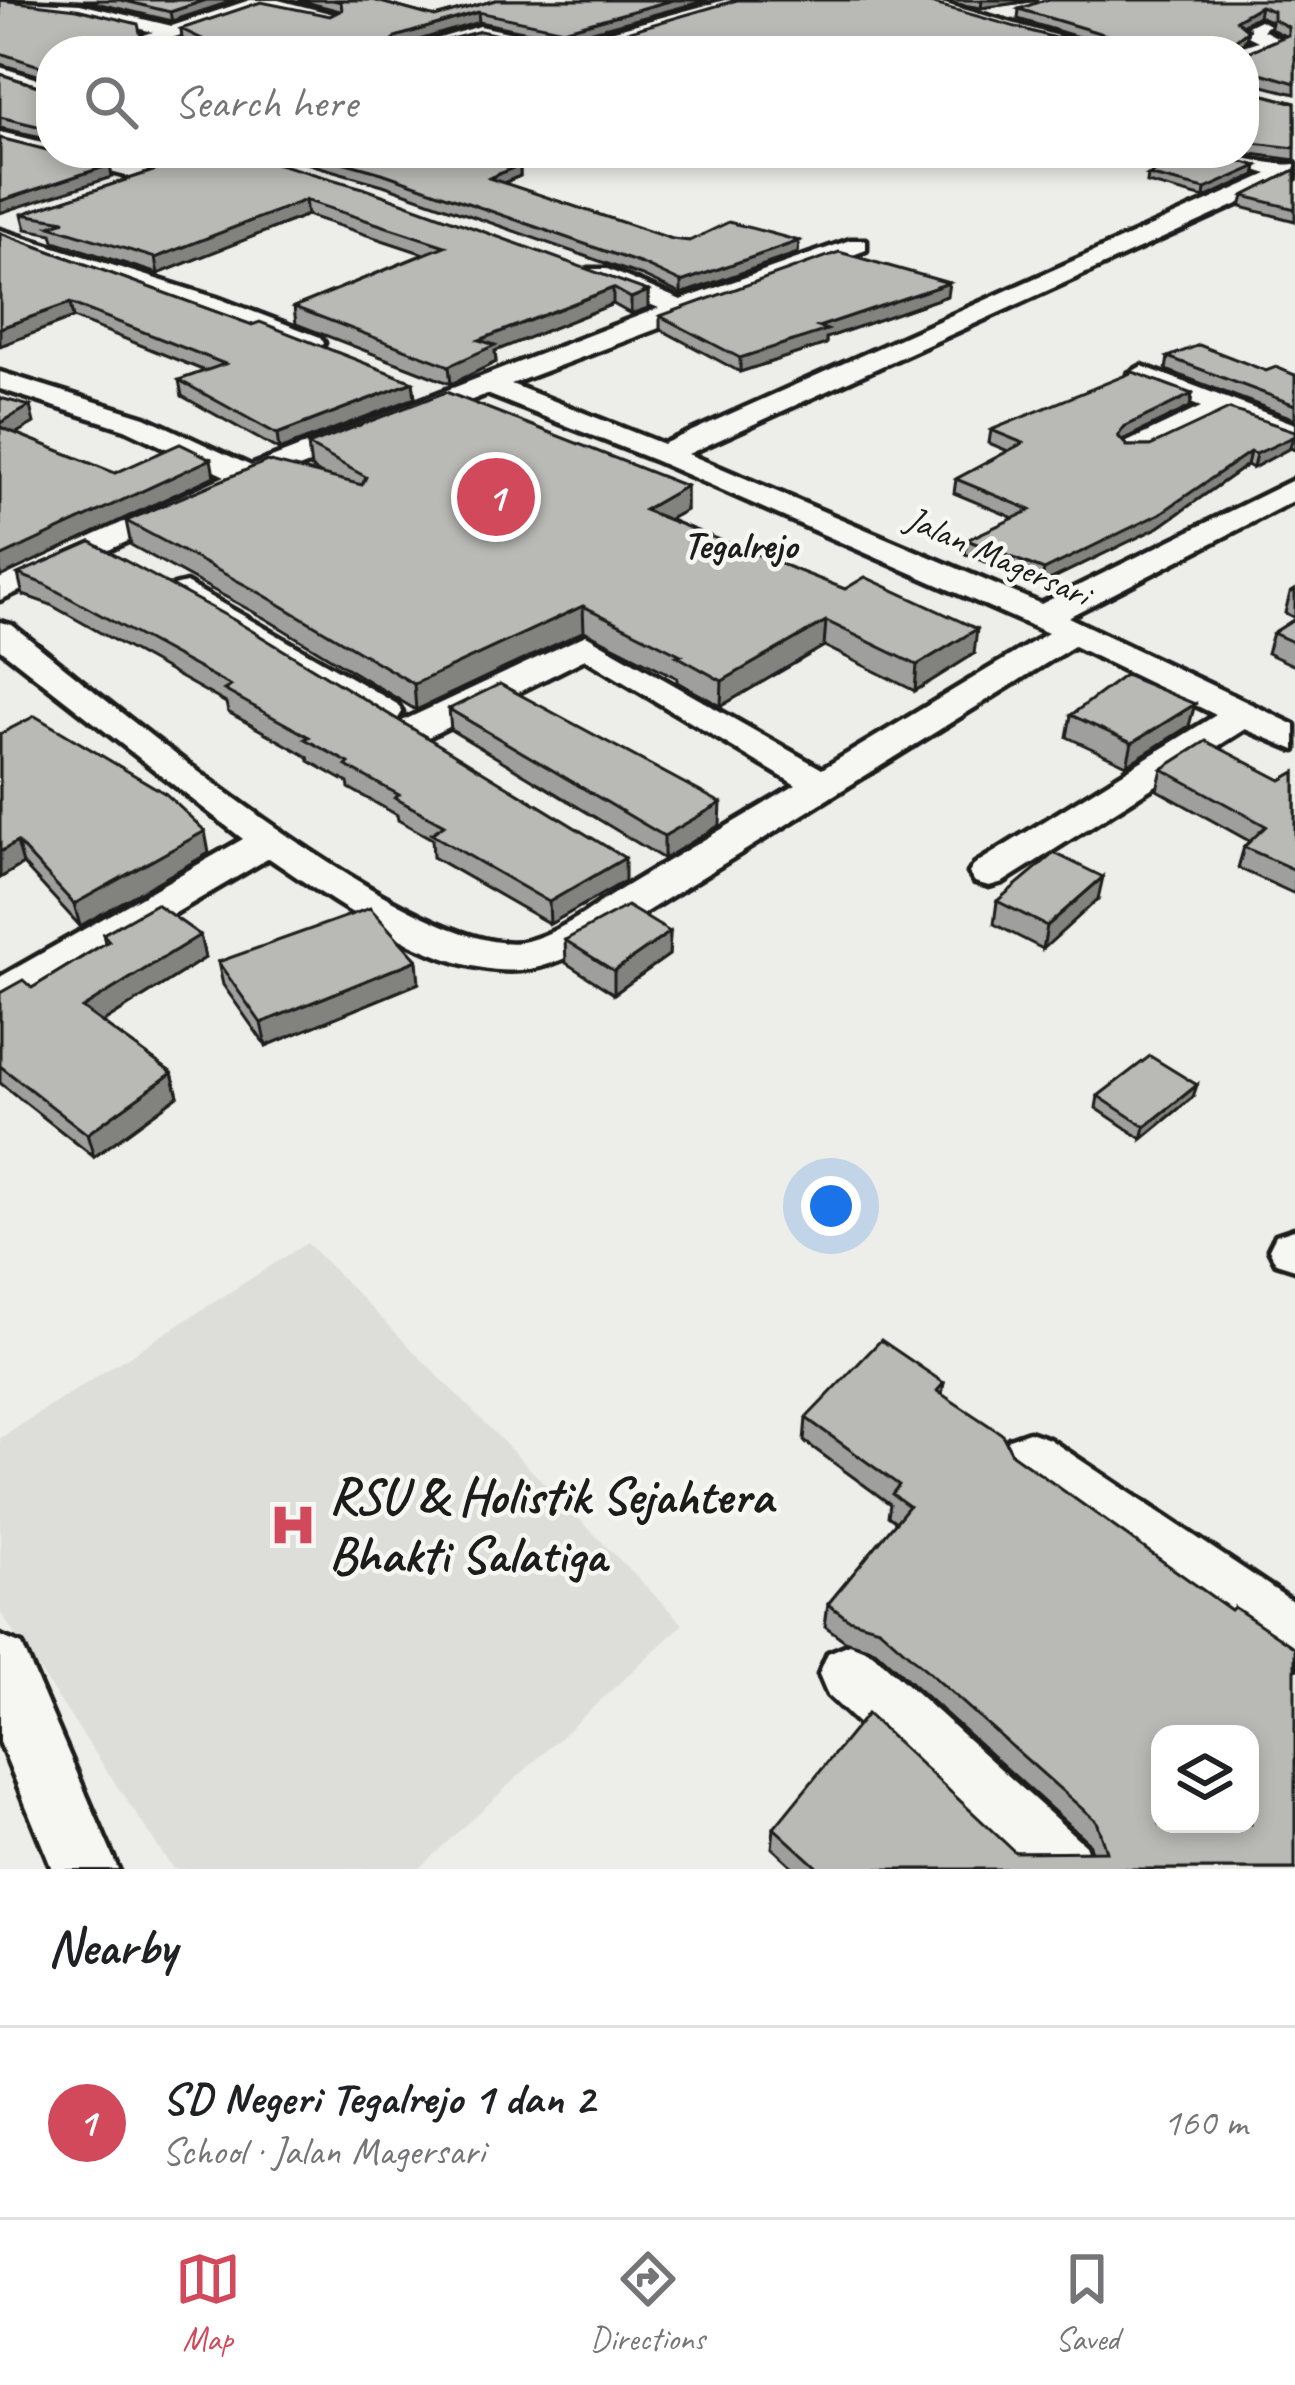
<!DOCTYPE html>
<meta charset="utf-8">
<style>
:root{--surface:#fff;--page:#f2f2f2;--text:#202124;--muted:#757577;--line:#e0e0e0;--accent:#d1495b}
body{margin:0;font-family:Caveat,sans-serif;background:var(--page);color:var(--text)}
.controls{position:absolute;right:36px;bottom:36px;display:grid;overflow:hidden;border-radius:24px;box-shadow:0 6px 18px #0003}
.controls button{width:108px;height:108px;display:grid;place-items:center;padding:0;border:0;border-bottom:3px solid var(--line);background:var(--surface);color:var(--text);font:60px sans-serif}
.you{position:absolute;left:831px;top:1206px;width:42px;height:42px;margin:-30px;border:9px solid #fff;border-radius:50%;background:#1a73e8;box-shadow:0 0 0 18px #1a73e833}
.badge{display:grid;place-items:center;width:78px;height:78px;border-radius:50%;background:var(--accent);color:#fff;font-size:39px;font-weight:700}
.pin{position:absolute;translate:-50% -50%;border:6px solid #fff;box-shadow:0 3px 12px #0006}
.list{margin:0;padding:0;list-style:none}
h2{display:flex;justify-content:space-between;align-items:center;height:156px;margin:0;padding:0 48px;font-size:51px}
h2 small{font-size:39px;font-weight:400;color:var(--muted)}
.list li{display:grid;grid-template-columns:78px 1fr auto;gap:36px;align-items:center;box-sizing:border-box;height:192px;padding:0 48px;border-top:3px solid var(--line)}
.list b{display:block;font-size:45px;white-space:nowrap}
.list p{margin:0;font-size:39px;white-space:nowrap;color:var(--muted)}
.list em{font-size:39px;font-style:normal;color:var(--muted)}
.icon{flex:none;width:66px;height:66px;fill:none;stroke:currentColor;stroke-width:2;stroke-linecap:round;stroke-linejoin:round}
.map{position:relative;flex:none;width:1295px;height:1869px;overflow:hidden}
.search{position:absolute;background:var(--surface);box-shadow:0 6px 18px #0003;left:36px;right:36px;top:36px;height:132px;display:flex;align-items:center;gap:30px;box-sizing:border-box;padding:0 42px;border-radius:48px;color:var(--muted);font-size:45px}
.sheet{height:348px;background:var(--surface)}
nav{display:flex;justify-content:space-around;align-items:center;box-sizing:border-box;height:168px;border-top:3px solid var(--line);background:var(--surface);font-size:33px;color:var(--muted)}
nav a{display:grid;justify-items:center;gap:6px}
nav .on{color:var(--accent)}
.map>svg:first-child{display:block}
.built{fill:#ddddda}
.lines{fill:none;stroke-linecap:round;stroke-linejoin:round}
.minor-casing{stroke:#1c1c1c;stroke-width:9}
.minor{fill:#f6f6f2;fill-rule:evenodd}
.wall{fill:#9f9f9d;stroke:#1c1c1c;stroke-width:3;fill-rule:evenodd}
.shaded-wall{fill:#82827f;stroke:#1c1c1c;stroke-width:3}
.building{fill:#b9b9b6;stroke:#1c1c1c;stroke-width:3;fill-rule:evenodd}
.labels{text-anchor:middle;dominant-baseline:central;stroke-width:9;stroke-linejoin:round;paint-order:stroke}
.far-street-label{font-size:36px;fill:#1c1c1c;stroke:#f6f6f2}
.far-quarter-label{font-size:39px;font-weight:bold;fill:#1c1c1c;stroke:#f6f6f2}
.near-poi-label{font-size:51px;font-weight:bold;fill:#1c1c1c;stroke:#f6f6f2;text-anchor:start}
</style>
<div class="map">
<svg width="1295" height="1869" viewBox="0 0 1295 1869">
<rect width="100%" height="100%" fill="#edede9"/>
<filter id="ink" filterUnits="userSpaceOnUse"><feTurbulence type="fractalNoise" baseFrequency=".00833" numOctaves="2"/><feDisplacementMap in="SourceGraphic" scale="24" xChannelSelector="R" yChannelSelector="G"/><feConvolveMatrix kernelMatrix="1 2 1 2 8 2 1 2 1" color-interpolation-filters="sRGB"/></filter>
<g filter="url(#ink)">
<path class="built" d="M307,1243L683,1624L418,1869H173L0,1612V1438Z"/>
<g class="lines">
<defs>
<g id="minor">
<path d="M0,0L80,4L172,26L250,0H278L341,16L332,21L262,7L169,39L200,51H171L144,43V35L153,32L80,14L0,5Z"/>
<path d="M725,0H753L578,51H547L480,36L427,51H397L480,26L563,44Z"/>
<path d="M902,0H931L1110,51H1080Z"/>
<path d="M1260,20L1269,25L1263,30L1284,41L1244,58V51L1237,48L1258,41L1238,31Z"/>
<path d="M0,67L51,83V95L0,79Z"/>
<path d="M0,132L51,144V153H88L161,175L150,182L0,144Z"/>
<path d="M1201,153C1230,153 1275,167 1295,164V178L688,454L1041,604L1295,479V500L1068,617L1295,725V750L1245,729L1003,882L989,886L975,882L969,873L975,864L1216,715L1074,646L599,941C575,954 548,968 521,970C439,977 334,902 269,858L15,1007L0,1011V977L243,839L0,649V622L12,625C99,694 423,967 527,941C562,932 593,906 623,888C680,853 738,820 796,785L585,659L426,738H400L395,730L400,722L586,635L822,769L1048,633L654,460L487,394L215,501L0,600V578L225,476L125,429L0,389V372L145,417L251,466L659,308L589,279V269H607L681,300L850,240H866V250L511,384L663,444L1268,174Z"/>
<path d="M0,230L217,298L320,337L324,343L320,349H302L199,308L0,245Z"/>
<path d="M1142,366L1295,424V443L1226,417L1145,455H1125L1120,449L1125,443L1201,407L1132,380L1128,374Z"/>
<path d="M186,583L397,704L402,712L397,720H371L174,600L170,593L174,586Z"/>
<path d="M1294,1229H1295V1269L1276,1263L1269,1249L1276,1235Z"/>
<path d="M1029,1432L1049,1439L1295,1603V1667L1274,1658L1009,1473L1001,1456L1009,1439Z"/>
<path d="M0,1636L22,1645L118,1869H52L0,1742Z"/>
<path d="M850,1644L872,1653L1085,1845L1094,1869H1012L828,1695L819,1674L828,1653Z"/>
</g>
</defs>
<use href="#minor" class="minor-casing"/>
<use href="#minor" class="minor"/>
</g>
<g class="wall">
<path d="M0,0L168,45L196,46L182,39L181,29L330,16L340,11L298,0H373L435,17L496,0H708L563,39L479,22L407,43L426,46L1105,45L1018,19L1019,9L1295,0V94L1244,81V51H51V79L0,64ZM1258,16L1271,21V29L1285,36L1248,52L1240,45L1246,40L1248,30L1242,25Z"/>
<path d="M83,0H236L172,21Z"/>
<path d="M934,0H1038L981,8Z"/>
<path d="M0,74L47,89L51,86V139L0,128Z"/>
<path d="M1244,85L1245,90L1295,103V160L1244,153Z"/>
<path d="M106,153H184L150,164Z"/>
<path d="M208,153L648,291V308L631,314L613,304L495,351L496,362L451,384L296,324L294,307L424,254L307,215L158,274L54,241L52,234L26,229L22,214Z"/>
<path d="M271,153H478L520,165V176L504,183L672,239L798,253L681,294L642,276L383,185Z"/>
<path d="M1257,166L1255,175L1204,198L1147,183L1148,175Z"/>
<path d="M1295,170V221L1241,207L1244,196Z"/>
<path d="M0,233L252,325L413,382L415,398L279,450L182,396L179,380L205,371L73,318Z"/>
<path d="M947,296L826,338V344L740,372L660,329V316Z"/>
<path d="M1168,357L1295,375V419L1166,370Z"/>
<path d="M1192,394L1190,407L1122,440L1127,446H1150L1295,431V450L1290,448L1253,468L1247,465L1159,527L1041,584L965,554L967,540L1014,518L954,493L956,479L1008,451L989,443L991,430Z"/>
<path d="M308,445L686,486V510L669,519L974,654L915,691L824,646L721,706L677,682V678L584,631L416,710L266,619L131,545L126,521L322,475L311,468Z"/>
<path d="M91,542L625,881L550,924L433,857L432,839L398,820L397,815L349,788L348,783L309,761L308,757L228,712L226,703L49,604L23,595L18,574Z"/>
<path d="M1295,590V618L1285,613L1290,593Z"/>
<path d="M1295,619V666L1267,653L1273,633Z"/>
<path d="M449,709L720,825L664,859L451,730Z"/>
<path d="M1071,715L1189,726L1127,765L1067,737Z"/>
<path d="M0,734L209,853L80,926L23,864L0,878Z"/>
<path d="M1162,769L1281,780L1295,772V894L1238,868L1244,847L1249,841L1157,790Z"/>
<path d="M1098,899L1043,949L994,924L997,901Z"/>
<path d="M670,932L669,955L614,994L566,963L565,940Z"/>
<path d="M103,934L200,935L205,958L102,1023L172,1073L178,1096L94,1157L0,1083V993L32,988L105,943Z"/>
<path d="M218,962L419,983L266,1046L223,985Z"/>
<path d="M1098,1096L1193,1097L1142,1139L1096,1108Z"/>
<path d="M944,1383L942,1395L1012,1454L1295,1869H795L772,1848L774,1828L1015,1852H1091L1088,1842L875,1650L845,1641L825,1626L828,1604L896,1522L888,1516L890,1504L804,1441L806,1418Z"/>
</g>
<g class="shaded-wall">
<path d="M206,0H236L172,21L170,12Z"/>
<path d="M673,0H708L563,39V30Z"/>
<path d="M982,0H1038L981,8Z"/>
<path d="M1260,6L1258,16L1234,29L1236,20Z"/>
<path d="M478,12L479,22L396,47L392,42L395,37Z"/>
<path d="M1248,30L1246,40L1233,50L1235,40Z"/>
<path d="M148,153H184L150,164Z"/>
<path d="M110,165L112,177L0,213V201Z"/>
<path d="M520,165V176L489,189V178Z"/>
<path d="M1257,166L1255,175L1204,198L1205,189Z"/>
<path d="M305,200L307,215L158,274L155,258Z"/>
<path d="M799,241L798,253L681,294V282Z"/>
<path d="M949,283L947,296L826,338V344L740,372V358L818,327Z"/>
<path d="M613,288V304L495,351L496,362L451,384L449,366L479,340Z"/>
<path d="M648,291V308L631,314V298Z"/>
<path d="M70,303L73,318L0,346V328Z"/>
<path d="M413,382L415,398L279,450L277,434Z"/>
<path d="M1192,394L1190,407L1122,440L1118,436L1124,427Z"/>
<path d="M30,406L34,423L1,442L0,423Z"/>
<path d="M1293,435L1290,448L1253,468L1256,454Z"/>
<path d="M1250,452L1247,465L1159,527L1041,584L1044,570Z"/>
<path d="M211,459L214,476L0,577V557Z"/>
<path d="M686,486V510L644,533V510Z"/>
<path d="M583,606L584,631L416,710L414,684Z"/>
<path d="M826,621L824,646L721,706L722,681Z"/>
<path d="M977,629L974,654L915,691L917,665Z"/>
<path d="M1195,704L1189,726L1127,765L1132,743Z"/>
<path d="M721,803L720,825L664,859V836Z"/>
<path d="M205,831L209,853L80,926L74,904Z"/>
<path d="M17,842L23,864L0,878V852Z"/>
<path d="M625,858V881L550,924L549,902Z"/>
<path d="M1103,877L1098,899L1043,949L1047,926Z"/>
<path d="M670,932L669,955L614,994V971Z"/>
<path d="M200,935L205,958L89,1031L82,1008Z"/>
<path d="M417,960L419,983L266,1046L261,1023Z"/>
<path d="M172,1073L178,1096L94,1157L87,1134Z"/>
<path d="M1197,1085L1193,1097L1142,1139L1145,1127Z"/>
</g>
<g class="building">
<path d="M0,0L77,9L138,24L141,37L168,45L199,46L202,39L181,29L261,2L330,16L342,10L341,2L333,0H373L435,17L496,0H673L563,30L478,12L395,37L392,42L426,46L480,31L546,45L578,46L737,0H920L1080,45L1114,44L1113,37L1019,9L1044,0H1295V83L1247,69L1244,72V51H492L481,47L471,51H51V70L0,53ZM1260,6L1273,11V19L1288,27V35L1248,52L1235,40L1248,30L1236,20Z"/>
<path d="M121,0H206L170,12Z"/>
<path d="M0,74L47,89L51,86V132L50,129L0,117Z"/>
<path d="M1244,85L1245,90L1295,103V148L1244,142V126L1256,121L1244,118V105L1247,104L1244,103Z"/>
<path d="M0,138L51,151V153H60L110,165L0,201Z"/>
<path d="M208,153H240L363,188L648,291L631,298L613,288L479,340L495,345L449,366L294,307L445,246L305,200L155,258L50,226L65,221L22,214Z"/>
<path d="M310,153H478L520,165L489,178L672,239L689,241L729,222L799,241L681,282L642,264L382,173Z"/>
<path d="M1194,153H1214L1257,166L1205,189L1148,175Z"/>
<path d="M1295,170V209L1244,196Z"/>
<path d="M0,233L252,325L260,322L413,382L277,434L179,380L225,364L70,303L0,328Z"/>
<path d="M839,252L949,283L818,327L827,330L740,358L660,316Z"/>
<path d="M1199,345L1266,371L1276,367L1295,375V405L1168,357Z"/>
<path d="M1133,372L1192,394L1124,427L1118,436L1127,446H1150L1229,409L1295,431V436L1256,454L1250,452L1161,513L1044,570L967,540L1031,510L956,479L1023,443L991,430Z"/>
<path d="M446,392L686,486L644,510L845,589L865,577L977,629L917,665L826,621L722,681L677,656L681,655L583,606L414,684L262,594L126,521L267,461L362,485L366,477L308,445Z"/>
<path d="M0,398L30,406L0,423Z"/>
<path d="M0,427L115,473L180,444L211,459L0,557Z"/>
<path d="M91,542L234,620L625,858L549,902L431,834L444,825L395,798L399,795L346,766L349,763L305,739L309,737L224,690L231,686L44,584L18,574Z"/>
<path d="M1295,619V643L1273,633Z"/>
<path d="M1125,675L1195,704L1132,743L1071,715Z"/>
<path d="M500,684L721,803L664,836L449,709Z"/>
<path d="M35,716L166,794L205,831L74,904L17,842L0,852V734Z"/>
<path d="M1206,741L1281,780L1295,772V870L1244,847L1266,826L1162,769Z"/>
<path d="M1054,853L1103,877L1047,926L997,901Z"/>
<path d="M156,904L200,935L82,1008L172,1073L87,1134L0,1066V993L23,980L32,988L109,941L103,934Z"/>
<path d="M627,906L670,932L614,971L565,940Z"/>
<path d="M370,908L417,960L261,1023L218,962Z"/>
<path d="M1150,1056L1197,1085L1145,1127L1098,1096Z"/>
<path d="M881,1340L944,1383L937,1391L1002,1434L1012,1454L1231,1610L1234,1607L1295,1648V1869H819L774,1828L867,1714L1015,1852L1106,1851L1096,1821L879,1628L848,1619L828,1604L909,1506L892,1494L899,1485L806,1418ZM1160,1734H1250V1824H1160Z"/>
</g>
</g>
<defs>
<symbol id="hospital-bare" viewBox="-9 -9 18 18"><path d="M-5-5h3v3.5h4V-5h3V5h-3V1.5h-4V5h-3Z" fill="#d1495b" stroke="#f6f6f2" stroke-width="2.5" paint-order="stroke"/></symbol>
</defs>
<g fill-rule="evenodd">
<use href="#hospital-bare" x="260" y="1492" width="66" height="66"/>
</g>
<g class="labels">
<g class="far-street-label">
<text transform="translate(998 556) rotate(24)">Jalan Magersari</text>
</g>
<g class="far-quarter-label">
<text x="740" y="545">Tegalrejo</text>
</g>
<g class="near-poi-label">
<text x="329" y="1496">RSU &amp; Holistik Sejahtera<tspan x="329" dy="59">Bhakti Salatiga</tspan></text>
</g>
</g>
</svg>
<div class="controls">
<button><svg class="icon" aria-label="layers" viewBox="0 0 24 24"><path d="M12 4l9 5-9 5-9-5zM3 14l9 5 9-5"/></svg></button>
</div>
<div class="you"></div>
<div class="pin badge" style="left:496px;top:497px">1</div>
<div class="search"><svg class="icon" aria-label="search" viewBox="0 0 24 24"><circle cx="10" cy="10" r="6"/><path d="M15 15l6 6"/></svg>Search here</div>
</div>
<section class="sheet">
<h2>Nearby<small></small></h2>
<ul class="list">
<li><span class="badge">1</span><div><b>SD Negeri Tegalrejo 1 dan 2</b><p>School · Jalan Magersari</p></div><em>160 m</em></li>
</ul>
</section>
<nav>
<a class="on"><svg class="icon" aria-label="map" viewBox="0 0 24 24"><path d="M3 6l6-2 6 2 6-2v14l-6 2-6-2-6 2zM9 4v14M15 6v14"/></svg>Map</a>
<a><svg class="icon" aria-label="directions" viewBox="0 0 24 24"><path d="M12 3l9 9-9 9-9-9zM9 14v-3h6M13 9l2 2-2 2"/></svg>Directions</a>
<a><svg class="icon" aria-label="saved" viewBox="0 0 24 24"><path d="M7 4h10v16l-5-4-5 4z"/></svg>Saved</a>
</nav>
